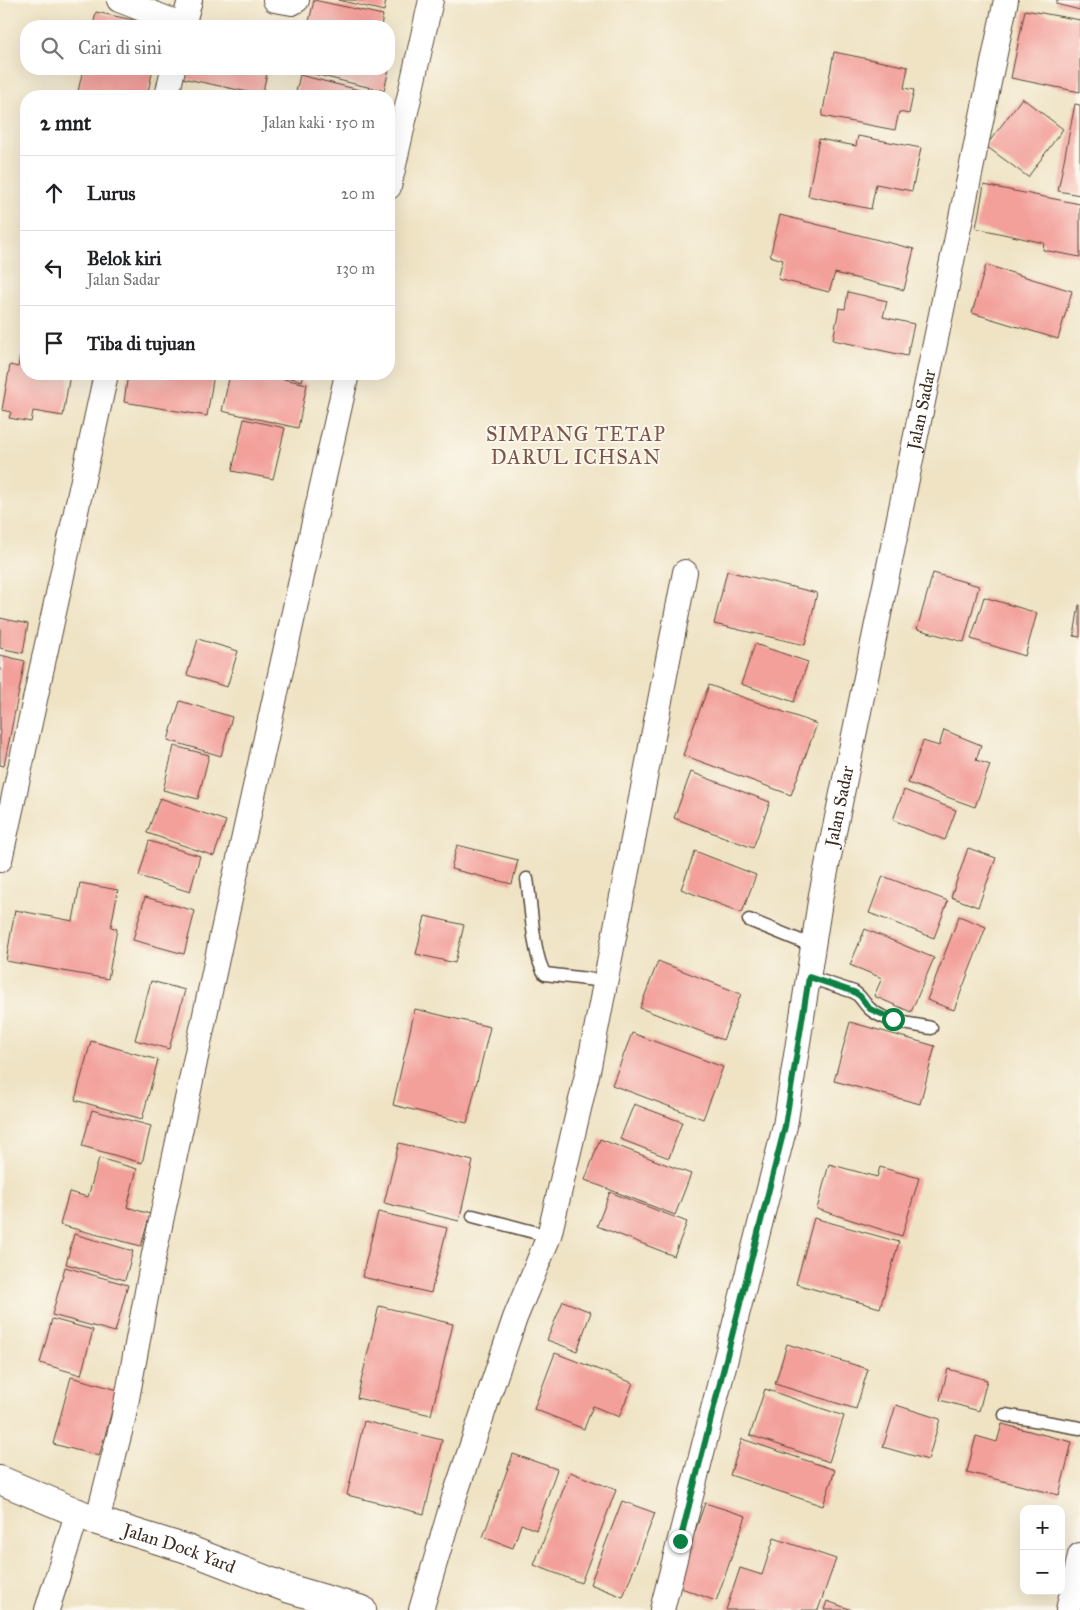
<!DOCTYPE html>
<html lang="id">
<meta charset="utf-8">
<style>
:root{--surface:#fff;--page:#f6f6f6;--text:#202124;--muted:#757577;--line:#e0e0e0}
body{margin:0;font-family:"IM FELL Great Primer",serif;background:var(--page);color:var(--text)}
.controls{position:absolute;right:15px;bottom:15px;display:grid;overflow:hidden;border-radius:10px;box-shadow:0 5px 20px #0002}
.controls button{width:45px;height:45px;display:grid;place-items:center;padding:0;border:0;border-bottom:1px solid var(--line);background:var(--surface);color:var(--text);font:25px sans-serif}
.stop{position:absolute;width:15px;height:15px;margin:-11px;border:4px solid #0b8043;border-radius:50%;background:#fff}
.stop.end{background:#0b8043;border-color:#fff;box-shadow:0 1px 5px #0008}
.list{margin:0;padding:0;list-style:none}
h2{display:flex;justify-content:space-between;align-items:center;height:65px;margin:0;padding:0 20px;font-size:21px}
h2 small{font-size:16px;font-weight:400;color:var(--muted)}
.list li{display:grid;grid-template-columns:32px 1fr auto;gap:15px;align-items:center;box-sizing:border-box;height:75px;padding:0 20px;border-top:1px solid var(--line)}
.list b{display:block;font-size:19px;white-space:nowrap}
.list p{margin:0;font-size:16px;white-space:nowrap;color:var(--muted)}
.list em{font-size:16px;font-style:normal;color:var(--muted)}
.icon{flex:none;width:28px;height:28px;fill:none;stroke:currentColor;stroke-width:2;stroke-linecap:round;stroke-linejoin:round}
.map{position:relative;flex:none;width:1080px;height:1610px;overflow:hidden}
.search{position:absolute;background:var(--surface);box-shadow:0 5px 20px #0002;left:20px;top:20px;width:375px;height:55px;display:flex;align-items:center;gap:12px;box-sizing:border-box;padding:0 18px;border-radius:20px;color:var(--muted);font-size:19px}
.panel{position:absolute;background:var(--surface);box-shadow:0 5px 20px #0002;left:20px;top:90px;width:375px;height:290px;border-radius:20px}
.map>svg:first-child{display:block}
.building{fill:#f39f9a}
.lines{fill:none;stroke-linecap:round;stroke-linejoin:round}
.service-casing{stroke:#564637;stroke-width:15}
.minor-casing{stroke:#564637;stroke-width:26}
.tertiary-casing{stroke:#564637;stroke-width:30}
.service{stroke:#fff;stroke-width:12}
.minor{stroke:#fff;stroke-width:24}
.tertiary{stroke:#fff;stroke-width:28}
.route{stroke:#0b8043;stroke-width:6}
.labels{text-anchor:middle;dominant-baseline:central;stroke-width:4;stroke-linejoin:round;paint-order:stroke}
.street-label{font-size:18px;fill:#3b2a1e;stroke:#fbf7ec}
.quarter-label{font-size:20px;letter-spacing:1px;fill:#7b5349;stroke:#fbf7ec}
</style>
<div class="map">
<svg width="1080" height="1610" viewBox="0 0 1080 1610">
<rect width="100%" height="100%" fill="#fbf7ec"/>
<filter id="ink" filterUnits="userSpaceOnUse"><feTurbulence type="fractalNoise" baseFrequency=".02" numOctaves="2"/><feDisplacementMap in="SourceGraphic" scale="10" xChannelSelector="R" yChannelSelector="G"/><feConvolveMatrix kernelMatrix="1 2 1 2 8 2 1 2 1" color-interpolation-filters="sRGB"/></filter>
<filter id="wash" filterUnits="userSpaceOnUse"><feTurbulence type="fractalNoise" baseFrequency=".0096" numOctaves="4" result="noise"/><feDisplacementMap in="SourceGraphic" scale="20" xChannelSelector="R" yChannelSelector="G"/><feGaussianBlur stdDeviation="1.12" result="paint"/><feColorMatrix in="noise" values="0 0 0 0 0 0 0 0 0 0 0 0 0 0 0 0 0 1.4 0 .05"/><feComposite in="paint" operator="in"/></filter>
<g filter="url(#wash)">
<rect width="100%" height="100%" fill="#efe3c4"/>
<g id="blocks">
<g class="building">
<path d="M314,0L383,15L381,26H308Z"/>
<path d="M338,0H386L384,11Z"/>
<path d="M1057,0H1080V10L1056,4Z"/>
<path d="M1025,10L1080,20V92L1011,78Z"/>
<path d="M96,12L156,25V26H93Z"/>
<path d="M834,52L908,67L904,88L914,90L909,114L899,112L895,130L822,116Z"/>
<path d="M83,69H153L147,96H77Z"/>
<path d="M184,69H268L262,95L182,78Z"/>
<path d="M301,69H389L384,91L301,71Z"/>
<path d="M300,75L371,93L370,96H295Z"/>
<path d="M1022,98L1063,129L1028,177L986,146Z"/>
<path d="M1075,104L1080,105V195L1058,191Z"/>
<path d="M858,136L921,148L912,191L876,184L871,209L808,196L819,139L856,146Z"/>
<path d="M984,185L1080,204V257L1043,250L1044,243L976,228Z"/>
<path d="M780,215L914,249L904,290L835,273L829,292L778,279L783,260L770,256Z"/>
<path d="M986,265L1072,291L1058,339L972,313Z"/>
<path d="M848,292L887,301L883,317L914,324L907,356L833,340L839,308L845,309Z"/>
<path d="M20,357L26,358V374H70L63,416L33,411L31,422L9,418L11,412L2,410L10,365L18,367Z"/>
<path d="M128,374H214L207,416L124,402Z"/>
<path d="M230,374H259L307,384L298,428L222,411Z"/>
<path d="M275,374H304L302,381Z"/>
<path d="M244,419L285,428L273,479L232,471Z"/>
<path d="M727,571L817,593L805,645L714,624Z"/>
<path d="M933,573L979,586L964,642L917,629Z"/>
<path d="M984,597L1037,613L1025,656L971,639Z"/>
<path d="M1079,605H1080V637L1074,636Z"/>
<path d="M0,618L28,624L23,653L0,648Z"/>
<path d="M198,639L238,651L227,687L187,675Z"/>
<path d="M755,644L808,662L794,702L741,684Z"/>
<path d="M0,655L25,661L4,766L0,765Z"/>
<path d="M709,685L817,724L791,795L683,755Z"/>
<path d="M180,701L232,717L221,756L168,740Z"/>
<path d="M944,730L981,745L976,760L990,765L975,807L908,783L923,741L939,746Z"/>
<path d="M174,746L209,755L198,799L163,790Z"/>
<path d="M691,772L770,802L753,848L674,818Z"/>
<path d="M904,790L956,810L945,840L893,820Z"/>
<path d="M160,798L226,821L214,856L147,833Z"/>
<path d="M149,841L200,856L190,892L139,876Z"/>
<path d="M457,845L518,860L512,884L451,869Z"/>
<path d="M968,848L996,858L978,907L951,897Z"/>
<path d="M695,851L756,875L742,913L681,889Z"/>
<path d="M883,876L948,901L934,938L869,913Z"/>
<path d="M80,883L118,890L111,927L117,929L108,979L6,961L15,910L73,921Z"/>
<path d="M145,897L195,911L184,954L133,940Z"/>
<path d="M425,916L464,925L455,963L416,954Z"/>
<path d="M959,916L986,927L954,1010L927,1000Z"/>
<path d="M865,929L934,958L911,1012L874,996L882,978L850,965Z"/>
<path d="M658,961L741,994L723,1040L640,1008Z"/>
<path d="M151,981L185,990L169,1049L135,1040Z"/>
<path d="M415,1009L490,1027L467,1123L393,1105Z"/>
<path d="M850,1022L935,1046L920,1104L834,1081Z"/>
<path d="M632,1033L723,1067L703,1119L612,1085Z"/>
<path d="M91,1041L158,1060L142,1119L75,1100Z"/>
<path d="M634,1104L682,1122L669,1158L620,1139Z"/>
<path d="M92,1110L151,1126L142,1163L82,1146Z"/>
<path d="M600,1139L691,1174L675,1215L585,1180Z"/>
<path d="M399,1143L473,1161L459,1221L384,1203Z"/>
<path d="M99,1158L137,1169L127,1207L150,1214L141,1246L60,1225L69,1192L88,1197Z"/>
<path d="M829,1164L877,1177L880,1167L919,1178L902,1236L817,1209Z"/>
<path d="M610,1192L687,1222L674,1256L597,1226Z"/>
<path d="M378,1212L447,1228L431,1293L362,1277Z"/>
<path d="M814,1218L899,1242L880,1308L796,1284Z"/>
<path d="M74,1234L133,1251L125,1280L66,1264Z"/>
<path d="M65,1267L128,1285L115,1332L52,1315Z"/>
<path d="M563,1301L591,1312L577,1351L547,1340Z"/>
<path d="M379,1306L453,1324L431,1415L357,1398Z"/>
<path d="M52,1319L93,1330L81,1375L40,1363Z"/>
<path d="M787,1344L868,1369L856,1409L775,1384Z"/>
<path d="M555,1353L633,1383L619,1417L593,1406L584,1429L534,1409Z"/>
<path d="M948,1369L987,1380L979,1411L940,1400Z"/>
<path d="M71,1377L118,1390L99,1456L53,1444Z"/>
<path d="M765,1389L844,1416L829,1462L750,1435Z"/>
<path d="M896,1405L940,1419L928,1460L883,1447Z"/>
<path d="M364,1421L442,1440L424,1514L347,1495Z"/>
<path d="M1002,1424L1072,1442L1059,1495L967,1472L976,1436L997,1442Z"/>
<path d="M742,1439L835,1470L823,1506L730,1475Z"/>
<path d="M513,1454L557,1469L536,1530L521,1524L513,1548L483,1537Z"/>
<path d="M570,1472L616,1490L581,1583L534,1565Z"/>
<path d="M622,1501L655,1513L623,1597L590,1584Z"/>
<path d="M705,1503L746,1516L716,1601L676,1586Z"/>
<path d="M774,1538L836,1559L818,1610H726L740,1568L762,1575Z"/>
<path d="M827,1601L852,1610H824Z"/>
</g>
</g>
</g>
<g filter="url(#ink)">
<use href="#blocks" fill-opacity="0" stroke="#564637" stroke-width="1"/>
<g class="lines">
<defs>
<g id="service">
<path d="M527,879C531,902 533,958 545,974L604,981"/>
<path d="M749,920L813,946"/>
<path d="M809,977L854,992C862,997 864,1004 870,1009C885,1022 913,1024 931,1028"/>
<path d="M473,1216L549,1236"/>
<path d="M1005,1415L1080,1428"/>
</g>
<g id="minor">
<path d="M119,0L183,25"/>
<path d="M275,0L292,3L297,0"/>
<path d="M183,26L190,0"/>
<path d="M167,96L173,69"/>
<path d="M389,187L431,0"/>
<path d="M0,860L106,374"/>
<path d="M97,1521L123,1420L154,1254L222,935L347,374"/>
<path d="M47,1610L78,1511"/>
<path d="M421,1610L454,1498L515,1318L549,1236L589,1066L685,572"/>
<path id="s1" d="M662,1610L785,1126L821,895L1006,0"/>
<path d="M1068,1610L1080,1555"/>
</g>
<g id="tertiary">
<path id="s2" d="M0,1480L97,1521L187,1549L287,1588L362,1610"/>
</g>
</defs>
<use href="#service" class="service-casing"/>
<use href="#minor" class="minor-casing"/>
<use href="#tertiary" class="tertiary-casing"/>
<use href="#service" class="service"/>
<use href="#minor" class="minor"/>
<use href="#tertiary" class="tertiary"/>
</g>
</g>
<g class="lines" filter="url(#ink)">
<path class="route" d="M680,1541L785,1126L809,977L854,992L860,996L870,1009L893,1019"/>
</g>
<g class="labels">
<g class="street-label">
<text stroke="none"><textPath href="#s1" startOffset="1229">Jalan Sadar</textPath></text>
<text stroke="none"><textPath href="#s1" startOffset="824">Jalan Sadar</textPath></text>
<text stroke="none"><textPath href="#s2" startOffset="192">Jalan Dock Yard</textPath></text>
</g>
<g class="quarter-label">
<text x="576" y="434">SIMPANG TETAP<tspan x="576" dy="23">DARUL ICHSAN</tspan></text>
</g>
</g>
</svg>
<div class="controls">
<button>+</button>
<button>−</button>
</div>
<div class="stop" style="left:893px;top:1019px"></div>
<div class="stop end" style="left:680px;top:1541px"></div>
<div class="search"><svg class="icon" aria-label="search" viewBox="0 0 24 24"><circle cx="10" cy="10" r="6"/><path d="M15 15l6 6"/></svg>Cari di sini</div>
<section class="panel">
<h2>2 mnt<small>Jalan kaki · 150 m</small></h2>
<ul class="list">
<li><svg class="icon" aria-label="ahead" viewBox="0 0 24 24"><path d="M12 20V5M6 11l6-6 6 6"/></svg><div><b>Lurus</b></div><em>20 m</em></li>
<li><svg class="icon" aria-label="left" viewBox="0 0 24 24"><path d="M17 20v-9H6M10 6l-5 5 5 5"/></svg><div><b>Belok kiri</b><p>Jalan Sadar</p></div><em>130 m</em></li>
<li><svg class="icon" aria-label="arrive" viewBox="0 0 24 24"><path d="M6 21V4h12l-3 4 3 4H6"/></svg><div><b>Tiba di tujuan</b></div></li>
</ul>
</section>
</div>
